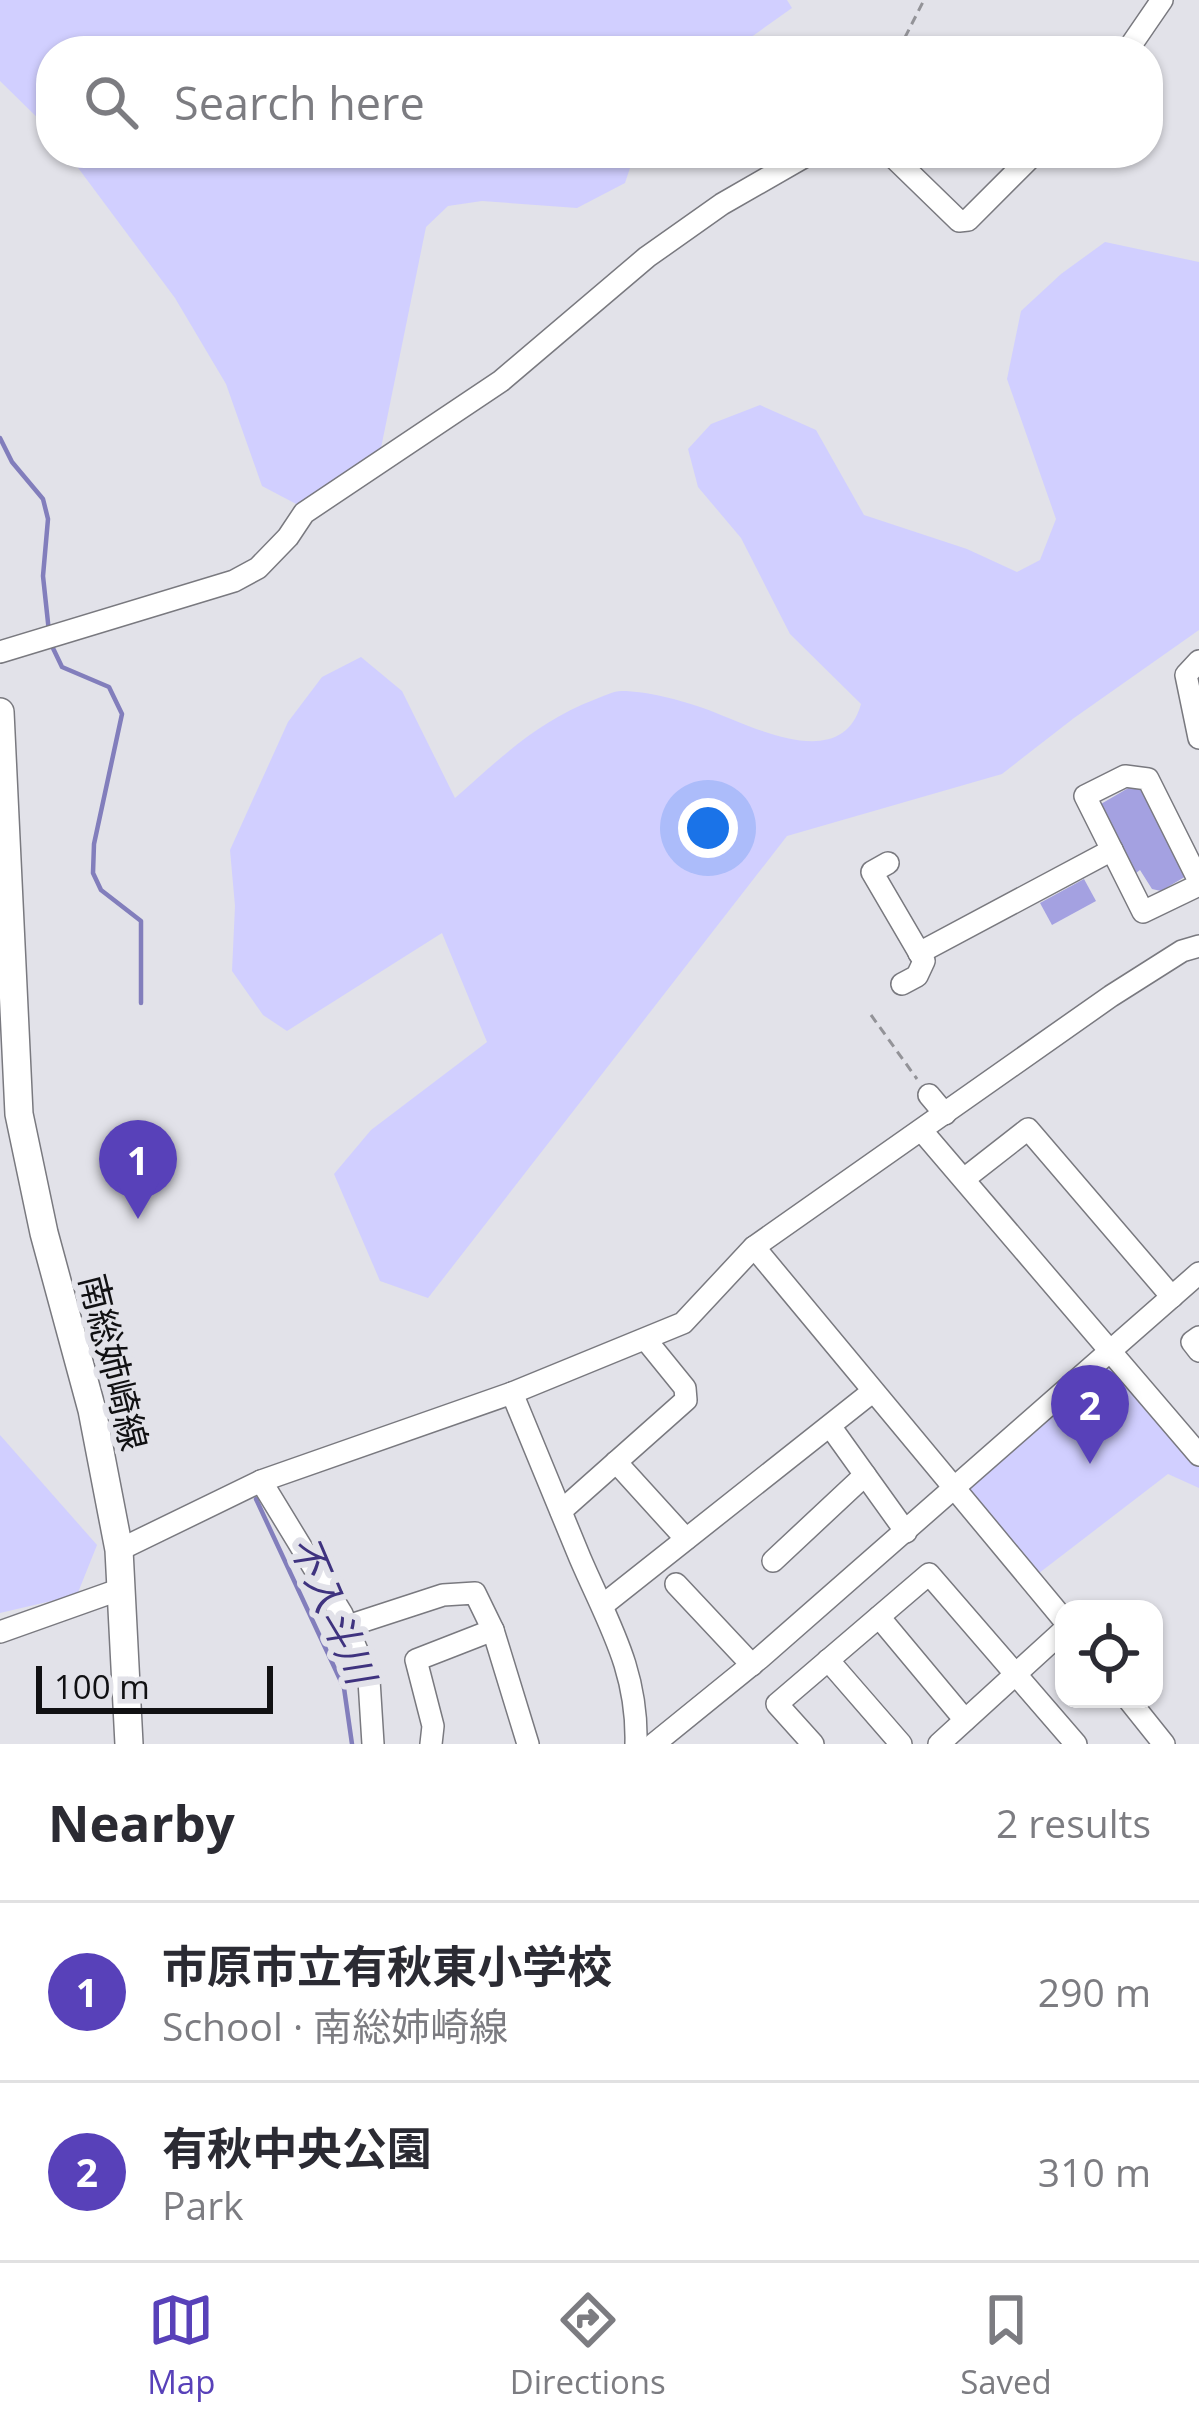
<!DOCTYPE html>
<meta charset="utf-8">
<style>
:root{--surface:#fff;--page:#f2f2f3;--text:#2b2b33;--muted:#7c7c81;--line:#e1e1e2;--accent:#5841b9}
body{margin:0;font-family:"Open Sans","Noto Sans JP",sans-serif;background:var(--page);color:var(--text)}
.controls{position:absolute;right:36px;bottom:36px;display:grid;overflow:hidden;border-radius:24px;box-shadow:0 3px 9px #0004}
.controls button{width:108px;height:108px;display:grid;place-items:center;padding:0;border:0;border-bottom:3px solid var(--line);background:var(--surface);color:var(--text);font:60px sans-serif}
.scale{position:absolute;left:36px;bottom:30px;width:237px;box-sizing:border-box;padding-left:12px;border:6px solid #111113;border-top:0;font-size:33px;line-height:42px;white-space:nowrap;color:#111113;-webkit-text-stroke:9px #e2e2e9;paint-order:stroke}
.you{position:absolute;left:708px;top:828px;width:42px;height:42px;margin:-30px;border:9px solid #fff;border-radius:50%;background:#1a73e8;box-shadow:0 0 0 18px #1a73e833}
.badge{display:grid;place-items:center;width:78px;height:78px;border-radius:50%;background:var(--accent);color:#fff;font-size:39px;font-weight:700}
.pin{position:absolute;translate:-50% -99px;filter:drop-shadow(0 3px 6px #0008)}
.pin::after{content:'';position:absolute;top:63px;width:42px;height:36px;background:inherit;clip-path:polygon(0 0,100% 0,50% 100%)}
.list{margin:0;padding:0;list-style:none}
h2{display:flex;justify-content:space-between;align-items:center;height:156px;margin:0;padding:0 48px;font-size:51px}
h2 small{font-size:39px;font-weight:400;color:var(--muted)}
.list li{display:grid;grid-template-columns:78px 1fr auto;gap:36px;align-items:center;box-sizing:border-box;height:180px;padding:0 48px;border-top:3px solid var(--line)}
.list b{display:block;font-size:45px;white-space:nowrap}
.list p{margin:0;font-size:39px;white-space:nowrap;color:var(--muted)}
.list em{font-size:39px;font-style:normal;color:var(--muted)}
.icon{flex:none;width:66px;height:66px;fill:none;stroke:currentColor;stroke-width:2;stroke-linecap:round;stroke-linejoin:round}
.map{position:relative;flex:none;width:1199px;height:1744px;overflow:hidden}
.search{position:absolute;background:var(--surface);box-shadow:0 3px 9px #0004;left:36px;right:36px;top:36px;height:132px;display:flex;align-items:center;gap:30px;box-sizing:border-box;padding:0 42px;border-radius:48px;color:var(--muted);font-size:45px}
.sheet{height:516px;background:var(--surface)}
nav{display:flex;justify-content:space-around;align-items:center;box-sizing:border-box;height:168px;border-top:3px solid var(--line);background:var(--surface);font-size:33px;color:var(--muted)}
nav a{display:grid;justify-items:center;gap:6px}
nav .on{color:var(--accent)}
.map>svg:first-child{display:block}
.green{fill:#d1cfff}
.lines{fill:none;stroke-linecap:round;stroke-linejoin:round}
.stream{stroke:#827ebc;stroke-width:4.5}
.building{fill:#a4a1e1}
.minor-casing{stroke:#79797f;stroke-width:24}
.major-casing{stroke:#79797f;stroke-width:30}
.path{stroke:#939398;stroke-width:3;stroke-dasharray:9 6;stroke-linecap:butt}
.minor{stroke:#fff;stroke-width:21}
.major{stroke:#fff;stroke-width:27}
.labels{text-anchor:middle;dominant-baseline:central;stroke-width:12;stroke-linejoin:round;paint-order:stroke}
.street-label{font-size:36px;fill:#111113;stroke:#e2e2e9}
.water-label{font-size:39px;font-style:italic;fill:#3f337f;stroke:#e2e2e9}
</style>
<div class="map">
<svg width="1199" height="1744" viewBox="0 0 1199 1744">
<rect width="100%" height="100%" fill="#e2e2e9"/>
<g class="green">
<path d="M0,0H787L792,8L733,50L660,46L656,51H51V131L0,81Z"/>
<path d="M67,153H635L625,183L577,208L482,201L448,206L426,227L381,448L353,489L300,506L262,486L226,384L175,298Z"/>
<path d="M1105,242L1199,262V630L1074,718L1002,774L787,836L428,1298L380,1281L334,1174L371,1130L487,1042L442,933L287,1031L263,1015L232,971L235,906L230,850L288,722L322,677L361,657L402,691L455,798C502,757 536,722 596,699C604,696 613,691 622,691C646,691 680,700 703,708C748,724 841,776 861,704L790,634L741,538L698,487L688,449L711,424L760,405L816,430L864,515L967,549L1017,572L1040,560L1056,519L1007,379L1021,311L1061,274Z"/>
<path d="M1112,1350L1199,1455V1488L1168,1474L1030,1580L952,1488Z"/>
<path d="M0,1435L97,1545L77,1595L0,1613Z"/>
</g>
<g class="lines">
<g class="stream">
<path d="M0,438L12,462L43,499L48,519L43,576L49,632"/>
<path d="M51,644L62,667L109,687L122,714L94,844L93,873L101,890L141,921V1003"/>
<path d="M256,1499L344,1688L352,1744"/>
</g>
</g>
<g class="building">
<path d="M1137,783L1188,875L1161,891L1152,889L1140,870L1136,873L1094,808Z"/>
<path d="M1084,879L1096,901L1052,925L1040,903Z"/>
</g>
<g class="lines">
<defs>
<g id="minor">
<path d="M1127,51L1162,0"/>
<path d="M889,153L959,221L968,220L1035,153"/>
<path d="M0,652L234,581L258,568L288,537L304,513L501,381L647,257L722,204L811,153"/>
<path d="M1199,661L1186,675L1199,738"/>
<path d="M888,863L872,872L924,961L917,976L902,984"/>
<path d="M1199,881L1148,779L1125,776L1085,796L1143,912L1199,885"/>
<path d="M919,953L1112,850"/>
<path d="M929,1095L945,1114"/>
<path d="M922,1131L1199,1455"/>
<path d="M964,1179L1028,1129L1172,1297"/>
<path d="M754,1247L1064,1620"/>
<path d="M1199,1337L1192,1342L1199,1351"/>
<path d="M512,1393C535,1448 557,1503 580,1558C608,1623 638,1670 636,1744"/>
<path d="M830,1426L906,1532"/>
<path d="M616,1462L686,1539"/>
<path d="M261,1481L342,1614L369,1680L373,1744"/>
<path d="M561,1511L686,1400L685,1388L646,1340"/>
<path d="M119,1550L261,1481L512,1393L683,1323L754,1247L1111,996L1182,951L1199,946"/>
<path d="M773,1561L865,1475"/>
<path d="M676,1584L752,1665"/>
<path d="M603,1605L872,1392"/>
<path d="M879,1617L965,1720"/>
<path d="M348,1626L443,1595L475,1593L493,1630L528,1744"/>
<path d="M0,1632L121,1589"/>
<path d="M828,1660L901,1744"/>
<path d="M1128,1699L1164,1744"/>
<path d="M431,1744L433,1726L416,1660L493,1630"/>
<path d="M654,1744L760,1658L1199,1273"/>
<path d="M813,1744L777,1704L929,1574L1076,1744"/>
<path d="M939,1744L1064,1630"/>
</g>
<path id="major" d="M0,712L19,1114L44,1233L92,1410L119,1550L129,1744"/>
</defs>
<use href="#minor" class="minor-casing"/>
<use href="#major" class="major-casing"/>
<g class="path">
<path d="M898,51L924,0"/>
<path d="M871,1015L917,1079"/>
</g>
<use href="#minor" class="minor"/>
<use href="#major" class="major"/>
</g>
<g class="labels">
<g class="street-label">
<text transform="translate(114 1362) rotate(76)">南総姉崎線</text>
</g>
<g class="water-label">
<text transform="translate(334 1609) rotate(67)">不入斗川</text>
</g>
</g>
</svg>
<div class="controls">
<button><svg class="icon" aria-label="locate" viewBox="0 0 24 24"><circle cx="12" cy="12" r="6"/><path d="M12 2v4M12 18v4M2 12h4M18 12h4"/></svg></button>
</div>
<div class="scale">100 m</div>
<div class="you"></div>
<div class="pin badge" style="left:138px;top:1219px">1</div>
<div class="pin badge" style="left:1090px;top:1464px">2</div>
<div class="search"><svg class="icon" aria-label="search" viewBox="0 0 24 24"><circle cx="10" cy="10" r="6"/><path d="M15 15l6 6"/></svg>Search here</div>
</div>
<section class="sheet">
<h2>Nearby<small>2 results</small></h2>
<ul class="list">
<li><span class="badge">1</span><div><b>市原市立有秋東小学校</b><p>School · 南総姉崎線</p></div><em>290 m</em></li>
<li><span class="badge">2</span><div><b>有秋中央公園</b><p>Park</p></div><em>310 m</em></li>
</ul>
</section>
<nav>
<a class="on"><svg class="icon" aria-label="map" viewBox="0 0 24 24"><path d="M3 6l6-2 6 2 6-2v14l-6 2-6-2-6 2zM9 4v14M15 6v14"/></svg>Map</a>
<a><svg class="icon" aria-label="directions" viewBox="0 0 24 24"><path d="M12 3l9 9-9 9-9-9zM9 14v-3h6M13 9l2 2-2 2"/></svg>Directions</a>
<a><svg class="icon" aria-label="saved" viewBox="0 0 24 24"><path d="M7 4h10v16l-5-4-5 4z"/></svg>Saved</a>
</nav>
